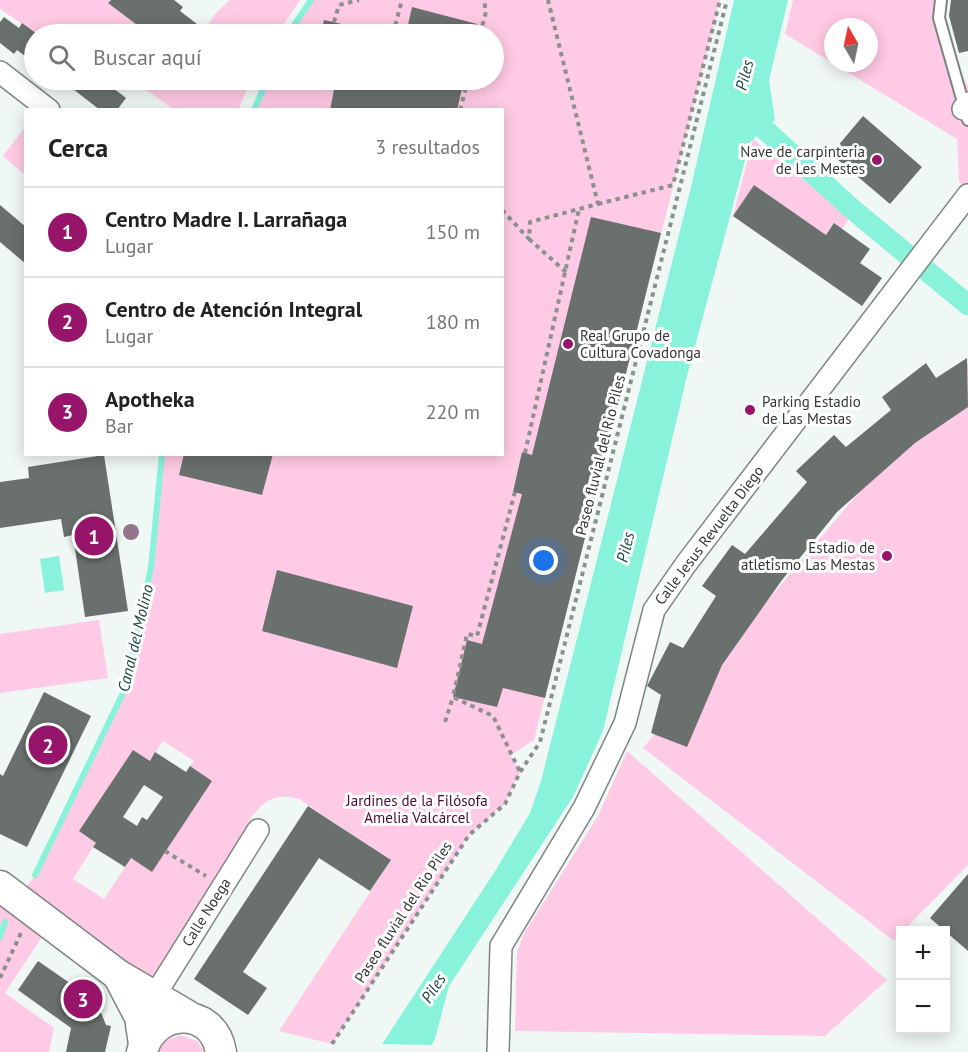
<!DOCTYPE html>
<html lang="es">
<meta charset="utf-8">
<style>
:root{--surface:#fff;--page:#f2f2f2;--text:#222;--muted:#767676;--line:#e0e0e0;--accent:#97146b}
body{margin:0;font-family:"PT Sans",sans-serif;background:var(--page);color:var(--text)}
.controls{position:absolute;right:18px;bottom:18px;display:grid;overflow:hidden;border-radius:0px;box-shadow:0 3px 15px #0003}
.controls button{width:54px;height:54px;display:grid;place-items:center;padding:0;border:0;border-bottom:2px solid var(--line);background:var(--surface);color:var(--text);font:30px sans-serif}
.compass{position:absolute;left:824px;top:18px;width:54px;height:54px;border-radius:50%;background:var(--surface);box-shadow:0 3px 15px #0003;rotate:351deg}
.you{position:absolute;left:544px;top:561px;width:21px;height:21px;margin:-15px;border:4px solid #fff;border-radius:50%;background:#1a73e8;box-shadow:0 0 0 9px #1a73e833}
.badge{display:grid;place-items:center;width:39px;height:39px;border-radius:50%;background:var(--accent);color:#fff;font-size:20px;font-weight:700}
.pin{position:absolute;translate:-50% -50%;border:3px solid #fff;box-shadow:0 2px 6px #0006}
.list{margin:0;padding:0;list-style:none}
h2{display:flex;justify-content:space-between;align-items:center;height:78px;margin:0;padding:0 24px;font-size:26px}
h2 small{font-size:20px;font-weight:400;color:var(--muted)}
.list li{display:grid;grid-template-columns:39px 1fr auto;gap:18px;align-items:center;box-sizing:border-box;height:90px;padding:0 24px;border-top:2px solid var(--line)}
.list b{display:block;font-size:22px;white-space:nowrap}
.list p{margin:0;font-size:20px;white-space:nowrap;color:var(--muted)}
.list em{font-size:20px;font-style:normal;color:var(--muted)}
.icon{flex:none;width:33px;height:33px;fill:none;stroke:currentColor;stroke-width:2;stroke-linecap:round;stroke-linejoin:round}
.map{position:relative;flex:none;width:968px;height:1052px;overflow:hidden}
.search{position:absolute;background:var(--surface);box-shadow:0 3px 15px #0003;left:24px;top:24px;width:480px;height:66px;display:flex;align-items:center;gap:15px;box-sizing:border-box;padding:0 21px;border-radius:33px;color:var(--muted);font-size:22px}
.panel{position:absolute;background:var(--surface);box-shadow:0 3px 15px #0003;left:24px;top:108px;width:480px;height:348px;border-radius:0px}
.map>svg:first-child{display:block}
.green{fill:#ffcae5;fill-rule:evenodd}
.water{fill:#88f2db}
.pier{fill:#f0f8f6}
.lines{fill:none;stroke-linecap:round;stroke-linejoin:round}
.stream{stroke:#88f2db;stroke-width:6}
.canal{stroke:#88f2db;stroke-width:21}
.building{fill:#69706e;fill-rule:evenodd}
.lane-casing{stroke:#7e8684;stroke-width:14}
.street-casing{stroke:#7e8684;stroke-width:24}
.secondary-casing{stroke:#7e8684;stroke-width:33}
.path{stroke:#8b918f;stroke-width:4;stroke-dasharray:4.5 4.5;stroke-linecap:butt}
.lane{stroke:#fff;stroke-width:10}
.street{stroke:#fff;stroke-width:21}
.secondary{stroke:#fff;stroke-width:30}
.tree{fill:#95758b}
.poi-dot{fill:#97146b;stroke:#fff;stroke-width:2}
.labels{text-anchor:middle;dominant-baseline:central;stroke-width:6;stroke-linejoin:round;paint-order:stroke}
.poi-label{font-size:15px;fill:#343736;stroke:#fff;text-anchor:end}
.street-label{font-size:15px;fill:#343736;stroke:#fff}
.park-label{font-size:15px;fill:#4b0934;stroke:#fff}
.water-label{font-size:16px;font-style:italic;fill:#18473e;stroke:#fff}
</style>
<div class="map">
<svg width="968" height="1052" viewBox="0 0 968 1052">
<rect width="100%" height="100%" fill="#f0f8f6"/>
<g class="green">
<path d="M0,0H111L109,3L149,34H47L41,30L37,34L0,9Z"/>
<path d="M230,0H300L277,34H202L216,13Z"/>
<path d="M311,0H720L534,740L511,755L520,772L505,804L469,835L332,1044L279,1031L391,860L299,799C273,792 262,802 248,822L258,830L155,995L51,923L5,993L54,1028L49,1052H0V886L18,899L35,875L123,693L151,568L162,455L502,454V110L254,109L267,80H494V34H288ZM163,741L194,761L190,766L212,781L152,871L131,858L104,899L73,879L96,843L79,831L133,750L150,761Z"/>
<path d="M793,0H941L950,58L968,86V190L959,182L957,139L785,34ZM833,27H869V63H833Z"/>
<path d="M132,80H251L238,110L173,109Z"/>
<path d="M25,127V175L3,156Z"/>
<path d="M753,139L850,217L842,229L834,224L826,235L754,185L733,216Z"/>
<path d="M968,363V865L904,930H900L894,941L643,748Z"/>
<path d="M99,620L108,678L0,693V634Z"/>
<path d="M627,751L887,980L825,1036L515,1031L517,951L525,932L598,816Z"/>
<path d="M181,1035L197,1041L205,1052H158L165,1041Z"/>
</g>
<g class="water">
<path d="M734,0H788L769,80L775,120L750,142L687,376L603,731L573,797L449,986L435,1039L427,1052H377L497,868L530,813L541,781L691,187Z"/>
<path d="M59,556L64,590L45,593L40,559Z"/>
</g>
<path class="pier" d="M379,1044L434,1045L430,1052H374Z"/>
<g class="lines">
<g class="stream">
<path d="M288,34L311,0"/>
<path d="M254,110L267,80"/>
<path d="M35,875L123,693L151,568L162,454"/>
<path d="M0,937L5,922"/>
</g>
<path class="canal" d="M750,107L762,127L851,208L968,305"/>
</g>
<g class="building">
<path d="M111,0H174L183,7L180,11L197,24L193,29L200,34H149L108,3Z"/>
<path d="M951,0H968V51L959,53L949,16Z"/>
<path d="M412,7L477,24L475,34H406Z"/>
<path d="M4,17L19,28L22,23L37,34H34L32,61L17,50L14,54L0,43V22Z"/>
<path d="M324,20L386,34H321Z"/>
<path d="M80,80H103L126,98L117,110H100L73,89Z"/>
<path d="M316,80H464L457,110H330L335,85Z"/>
<path d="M863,116L922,167L890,204L831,154Z"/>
<path d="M754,185L826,235L834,223L870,249L860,263L882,278L862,306L733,216Z"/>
<path d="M0,205L26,227V264L0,242Z"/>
<path d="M591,217L661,233L545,698L503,688L497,707L453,697L467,640L482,644L522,494L513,492L522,452L532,455Z"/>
<path d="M967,358L968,407L915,443L837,512L782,580L722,665L687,747L651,733L661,695L647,686L670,642L683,648L716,596L702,586L732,545L745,554L807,482L796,471L834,435L846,447L891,410L882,397L926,363L936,378Z"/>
<path d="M184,454H273L262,495L179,475Z"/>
<path d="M104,455L128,611L85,617L73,535L64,537L61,519L0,528V482L29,478L28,467Z"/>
<path d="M277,570L413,606L397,668L262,631Z"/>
<path d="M44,692L91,716L27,847L0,834V774L3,776Z"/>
<path d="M133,750L150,761L155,752L186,772L190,766L212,781L152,872L131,858L125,867L93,847L96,843L79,831ZM144,785L163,797L147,820L142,817L137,826L123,817Z"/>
<path d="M308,806L391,860L370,891L319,858L243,972L267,988L248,1015L194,979Z"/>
<path d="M968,874V951L930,918Z"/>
<path d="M38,961L103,1006L100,1010L106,1025L111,1026L105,1052H66L71,1028L18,990Z"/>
</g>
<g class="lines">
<defs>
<path id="lane" d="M941,0L939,18L968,120"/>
<g id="street">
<path d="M0,72L49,110"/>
<path d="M963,109L968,103"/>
<path d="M155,995L258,830"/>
<path d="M498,1052L501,946L584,808L625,723L654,610L686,564L968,195"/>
</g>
<g id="secondary">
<path d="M0,886L118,975L188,1016"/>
<path d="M118,975L140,1017L144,1044"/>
<path d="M142,1052C152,1008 213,1004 221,1052"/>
</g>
</defs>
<use href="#lane" class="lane-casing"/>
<use href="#street" class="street-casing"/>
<use href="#secondary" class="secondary-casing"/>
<g class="path">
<path d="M334,22L339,5L359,0"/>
<path d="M393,34L402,0"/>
<path d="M480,34L486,12L484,0"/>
<path d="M460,110L468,80"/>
<path d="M598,204L673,185L720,0"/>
<path d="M502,210L529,239L530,222L598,204L548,0"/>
<path d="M529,239L566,272"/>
<path d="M525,453L579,209"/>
<path d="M515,492L477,636L467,634L453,697L493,716L520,772"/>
<path d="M445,722L453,697"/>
<path d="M165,851L206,876"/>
<path d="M0,978L21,933"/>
<path d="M332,1044L469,835L505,804L520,772L540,742L727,0"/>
</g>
<use href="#lane" class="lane"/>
<use href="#street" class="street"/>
<use href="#secondary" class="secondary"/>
</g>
<circle class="tree" cx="131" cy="532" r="8"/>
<g class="poi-dot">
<circle cx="877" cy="160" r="6"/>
<circle cx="568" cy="344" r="6"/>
<circle cx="750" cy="410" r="6"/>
<circle cx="887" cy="556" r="6"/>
</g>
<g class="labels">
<g class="poi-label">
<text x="865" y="151">Nave de carpinteria<tspan x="865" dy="17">de Les Mestes</tspan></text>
<text x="580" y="335" text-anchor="start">Real Grupo de<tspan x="580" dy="17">Cultura Covadonga</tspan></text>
<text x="762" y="401" text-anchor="start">Parking Estadio<tspan x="762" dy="17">de Las Mestas</tspan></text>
<text x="875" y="547">Estadio de<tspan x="875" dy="17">atletismo Las Mestas</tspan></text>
</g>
<g class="street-label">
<text transform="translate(600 455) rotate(-76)">Paseo fluvial del Rio Piles</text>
<text transform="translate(709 535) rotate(-53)">Calle Jesus Revuelta Diego</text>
<text transform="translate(206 912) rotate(-58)">Calle Noega</text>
<text transform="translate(403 912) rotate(-57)">Paseo fluvial del Rio Piles</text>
</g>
<g class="park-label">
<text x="417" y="800">Jardines de la Filósofa<tspan x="417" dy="17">Amelia Valcárcel</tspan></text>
</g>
<g class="water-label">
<text transform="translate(744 75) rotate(-76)">Piles</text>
<text transform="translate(625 547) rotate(-76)">Piles</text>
<text transform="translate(135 638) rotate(-77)">Canal del Molino</text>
<text transform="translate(433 988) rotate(-57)">Piles</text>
</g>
</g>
</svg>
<div class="controls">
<button>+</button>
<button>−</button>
</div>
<svg class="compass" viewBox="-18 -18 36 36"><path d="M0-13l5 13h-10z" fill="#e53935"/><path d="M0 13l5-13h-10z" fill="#767676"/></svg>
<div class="you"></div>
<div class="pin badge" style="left:94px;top:536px">1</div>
<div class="pin badge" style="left:48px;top:745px">2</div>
<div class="pin badge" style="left:83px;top:999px">3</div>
<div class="search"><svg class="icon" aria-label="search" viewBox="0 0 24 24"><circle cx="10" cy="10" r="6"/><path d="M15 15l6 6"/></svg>Buscar aquí</div>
<section class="panel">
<h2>Cerca<small>3 resultados</small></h2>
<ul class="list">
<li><span class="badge">1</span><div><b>Centro Madre I. Larrañaga</b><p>Lugar</p></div><em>150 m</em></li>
<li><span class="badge">2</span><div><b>Centro de Atención Integral</b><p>Lugar</p></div><em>180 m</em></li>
<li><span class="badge">3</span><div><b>Apotheka</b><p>Bar</p></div><em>220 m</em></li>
</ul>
</section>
</div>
